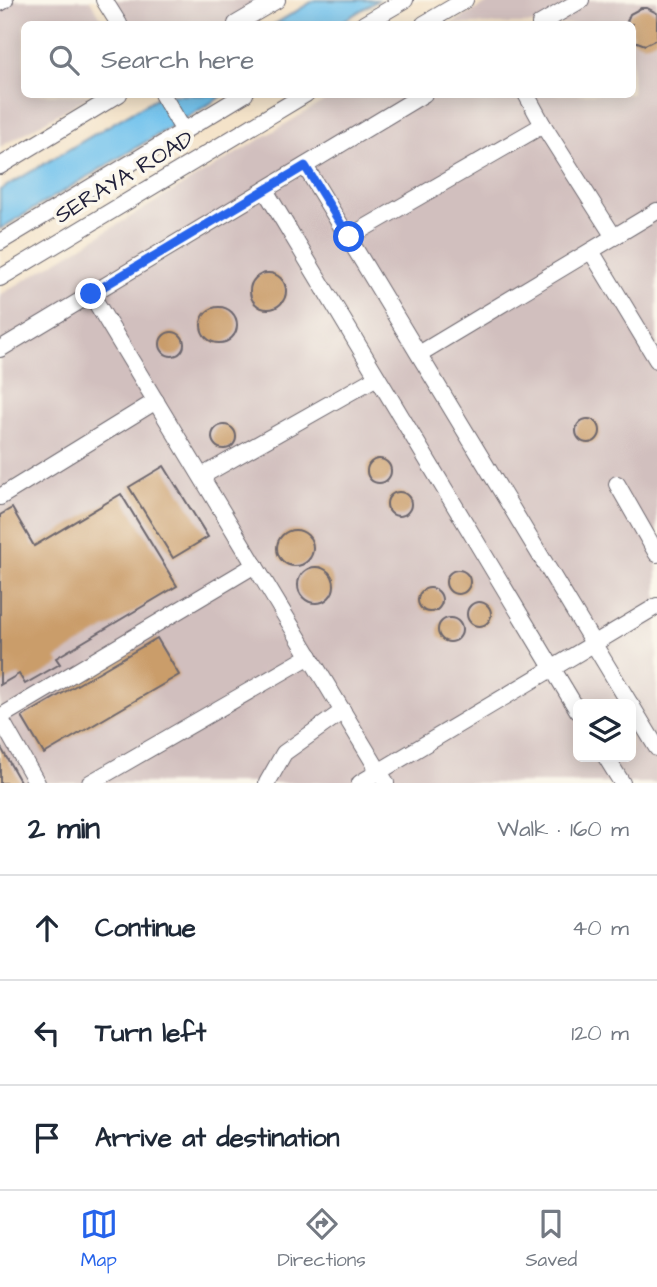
<!DOCTYPE html>
<meta charset="utf-8">
<style>
:root{--surface:#fff;--page:#f6f6f7;--text:#1f2937;--muted:#747a83;--line:#e0e1e3;--accent:#2563eb}
body{margin:0;font-family:"Architects Daughter",sans-serif;background:var(--page);color:var(--text)}
.controls{position:absolute;right:21px;bottom:21px;display:grid;overflow:hidden;border-radius:10px;box-shadow:0 4px 18px #0003}
.controls button{width:63px;height:63px;display:grid;place-items:center;padding:0;border:0;border-bottom:2px solid var(--line);background:var(--surface);color:var(--text);font:35px sans-serif}
.stop{position:absolute;width:21px;height:21px;margin:-16px;border:5px solid #2563eb;border-radius:50%;background:#fff}
.stop.end{background:#2563eb;border-color:#fff;box-shadow:0 2px 7px #0008}
.list{margin:0;padding:0;list-style:none}
h2{display:flex;justify-content:space-between;align-items:center;height:91px;margin:0;padding:0 28px;font-size:30px}
h2 small{font-size:23px;font-weight:400;color:var(--muted)}
.list li{display:grid;grid-template-columns:46px 1fr auto;gap:21px;align-items:center;box-sizing:border-box;height:105px;padding:0 28px;border-top:2px solid var(--line)}
.list b{display:block;font-size:26px;white-space:nowrap}
.list em{font-size:23px;font-style:normal;color:var(--muted)}
.icon{flex:none;width:38px;height:38px;fill:none;stroke:currentColor;stroke-width:2;stroke-linecap:round;stroke-linejoin:round}
.map{position:relative;flex:none;width:657px;height:783px;overflow:hidden}
.search{position:absolute;background:var(--surface);box-shadow:0 4px 18px #0003;left:21px;right:21px;top:21px;height:77px;display:flex;align-items:center;gap:18px;box-sizing:border-box;padding:0 24px;border-radius:10px;color:var(--muted);font-size:26px}
.sheet{height:406px;background:var(--surface)}
nav{display:flex;justify-content:space-around;align-items:center;box-sizing:border-box;height:98px;border-top:2px solid var(--line);background:var(--surface);font-size:19px;color:var(--muted)}
nav a{display:grid;justify-items:center;gap:4px}
nav .on{color:var(--accent)}
.map>svg:first-child{display:block}
.industrial{fill:#d1bfbe;fill-rule:evenodd}
.water{fill:#71c2ed;stroke:#4a7294;stroke-width:2}
.building{fill:#ca9d6a}
.lines{fill:none;stroke-linecap:round;stroke-linejoin:round}
.minor-casing{stroke:#6c666d;stroke-width:18}
.minor{stroke:#fff;stroke-width:16}
.route{stroke:#2563eb;stroke-width:9}
.labels{text-anchor:middle;dominant-baseline:central;stroke-width:7;stroke-linejoin:round;paint-order:stroke}
.street-label{font-size:23px;fill:#22223b;stroke:#fbf7ec}
</style>
<div class="map">
<svg width="657" height="783" viewBox="0 0 657 783">
<rect width="100%" height="100%" fill="#fbf7ec"/>
<filter id="ink" filterUnits="userSpaceOnUse"><feTurbulence type="fractalNoise" baseFrequency=".0143" numOctaves="2"/><feDisplacementMap in="SourceGraphic" scale="14" xChannelSelector="R" yChannelSelector="G"/><feConvolveMatrix kernelMatrix="1 2 1 2 8 2 1 2 1" color-interpolation-filters="sRGB"/></filter>
<filter id="wash" filterUnits="userSpaceOnUse"><feTurbulence type="fractalNoise" baseFrequency=".00686" numOctaves="4" result="noise"/><feDisplacementMap in="SourceGraphic" scale="28" xChannelSelector="R" yChannelSelector="G"/><feGaussianBlur stdDeviation="1.57" result="paint"/><feColorMatrix in="noise" values="0 0 0 0 0 0 0 0 0 0 0 0 0 0 0 0 0 1.4 0 .05"/><feComposite in="paint" operator="in"/></filter>
<g filter="url(#wash)">
<rect width="100%" height="100%" fill="#f4e3c9"/>
<g class="industrial">
<path d="M0,0H90L105,24H24V94L91,95L0,147Z"/>
<path d="M106,0H271L229,24H120Z"/>
<path d="M493,0H657V783H0V295L334,95L632,94V24H451ZM578,704H631V757H578Z"/>
</g>
<g class="water">
<path d="M315,0H378L338,24H275Z"/>
<path d="M161,95H224L0,229V190Z"/>
</g>
<g id="blocks">
<g class="building">
<path d="M641,8H647L657,13V39L645,45L632,40V24H626L630,14Z"/>
<circle cx="268" cy="291" r="18"/>
<circle cx="219" cy="325" r="18"/>
<circle cx="172" cy="344" r="12"/>
<circle cx="588" cy="431" r="12"/>
<circle cx="224" cy="437" r="12"/>
<circle cx="379" cy="471" r="12"/>
<path d="M164,466L208,537L173,558L129,487Z"/>
<circle cx="399" cy="504" r="12"/>
<path d="M121,494L177,586L56,658L60,664L25,684L19,674L0,685V515L12,508L34,546Z"/>
<circle cx="295" cy="548" r="18"/>
<circle cx="316" cy="585" r="18"/>
<circle cx="458" cy="582" r="12"/>
<circle cx="430" cy="600" r="12"/>
<circle cx="479" cy="614" r="12"/>
<circle cx="450" cy="630" r="12"/>
<path d="M157,638L179,675L44,754L22,717Z"/>
<path d="M0,746L21,783H0Z"/>
</g>
</g>
</g>
<g filter="url(#ink)">
<use href="#blocks" fill-opacity="0" stroke="#6c666d" stroke-width="2"/>
<g class="lines">
<defs>
<g id="minor">
<path d="M104,0L119,24"/>
<path d="M0,3L5,0"/>
<path d="M236,24L277,0"/>
<path d="M364,24L405,0"/>
<path d="M424,24L465,0"/>
<path d="M540,24L581,0"/>
<path d="M162,94L184,131"/>
<path d="M526,94L543,125L614,237"/>
<path d="M0,166L119,94"/>
<path d="M305,166L630,704"/>
<path d="M265,190L578,711"/>
<path d="M349,237L543,125"/>
<path d="M0,242L245,94"/>
<path d="M591,251L657,360"/>
<path d="M0,278L306,94"/>
<path d="M91,294L386,783"/>
<path d="M0,349L424,94"/>
<path d="M419,354L657,211"/>
<path d="M202,476L377,377"/>
<path d="M617,484L657,554"/>
<path d="M0,497L156,401"/>
<path d="M631,705L657,748"/>
<path d="M0,717L255,565"/>
<path d="M0,718L37,783"/>
<path d="M606,757L622,783"/>
<path d="M90,783L310,656"/>
<path d="M267,783L284,753L343,711"/>
<path d="M360,783L657,606"/>
</g>
</defs>
<use href="#minor" class="minor-casing"/>
<use href="#minor" class="minor"/>
</g>
</g>
<g class="lines" filter="url(#ink)">
<path class="route" d="M91,294L305,166L349,237"/>
</g>
<g class="labels">
<g class="street-label">
<text transform="translate(124 177) rotate(-31)">SERAYA ROAD</text>
</g>
</g>
</svg>
<div class="controls">
<button><svg class="icon" aria-label="layers" viewBox="0 0 24 24"><path d="M12 4l9 5-9 5-9-5zM3 14l9 5 9-5"/></svg></button>
</div>
<div class="stop" style="left:349px;top:237px"></div>
<div class="stop end" style="left:91px;top:294px"></div>
<div class="search"><svg class="icon" aria-label="search" viewBox="0 0 24 24"><circle cx="10" cy="10" r="6"/><path d="M15 15l6 6"/></svg>Search here</div>
</div>
<section class="sheet">
<h2>2 min<small>Walk · 160 m</small></h2>
<ul class="list">
<li><svg class="icon" aria-label="ahead" viewBox="0 0 24 24"><path d="M12 20V5M6 11l6-6 6 6"/></svg><div><b>Continue</b></div><em>40 m</em></li>
<li><svg class="icon" aria-label="left" viewBox="0 0 24 24"><path d="M17 20v-9H6M10 6l-5 5 5 5"/></svg><div><b>Turn left</b></div><em>120 m</em></li>
<li><svg class="icon" aria-label="arrive" viewBox="0 0 24 24"><path d="M6 21V4h12l-3 4 3 4H6"/></svg><div><b>Arrive at destination</b></div></li>
</ul>
</section>
<nav>
<a class="on"><svg class="icon" aria-label="map" viewBox="0 0 24 24"><path d="M3 6l6-2 6 2 6-2v14l-6 2-6-2-6 2zM9 4v14M15 6v14"/></svg>Map</a>
<a><svg class="icon" aria-label="directions" viewBox="0 0 24 24"><path d="M12 3l9 9-9 9-9-9zM9 14v-3h6M13 9l2 2-2 2"/></svg>Directions</a>
<a><svg class="icon" aria-label="saved" viewBox="0 0 24 24"><path d="M7 4h10v16l-5-4-5 4z"/></svg>Saved</a>
</nav>
